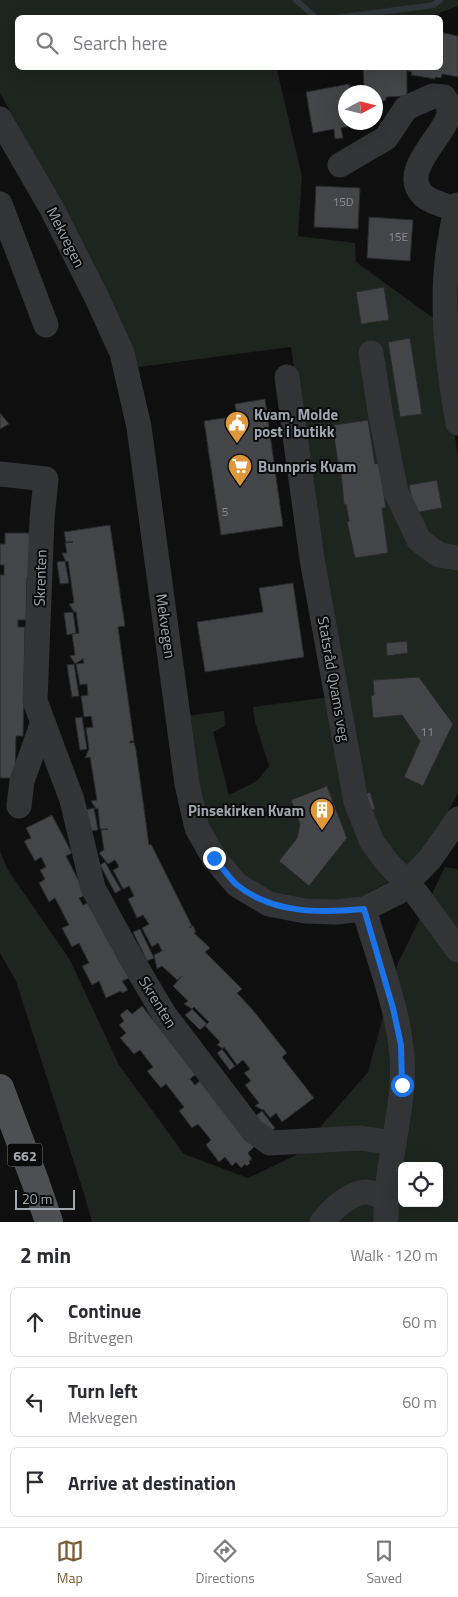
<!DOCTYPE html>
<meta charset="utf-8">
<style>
:root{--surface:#fff;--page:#f2f2f3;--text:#2b2b33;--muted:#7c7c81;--line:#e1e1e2;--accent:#7c5c36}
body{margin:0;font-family:"Titillium Web",sans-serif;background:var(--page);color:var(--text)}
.controls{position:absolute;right:15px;bottom:15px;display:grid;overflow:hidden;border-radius:8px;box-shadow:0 5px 20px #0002}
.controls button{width:45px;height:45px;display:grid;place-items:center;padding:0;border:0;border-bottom:1px solid var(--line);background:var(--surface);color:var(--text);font:25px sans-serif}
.compass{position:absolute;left:338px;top:85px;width:45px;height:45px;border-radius:50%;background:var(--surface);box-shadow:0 5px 20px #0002;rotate:83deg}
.scale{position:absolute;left:15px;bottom:12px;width:60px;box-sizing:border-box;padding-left:5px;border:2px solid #a1a7b0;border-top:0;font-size:14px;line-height:18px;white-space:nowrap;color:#a1a7b0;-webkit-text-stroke:4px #0a0a0b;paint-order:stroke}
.stop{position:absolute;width:15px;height:15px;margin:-11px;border:4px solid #1a73e8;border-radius:50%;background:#fff}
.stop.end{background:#1a73e8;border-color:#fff;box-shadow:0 1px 5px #0008}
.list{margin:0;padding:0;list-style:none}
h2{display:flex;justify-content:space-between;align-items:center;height:65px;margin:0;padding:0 20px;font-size:21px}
h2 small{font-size:16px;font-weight:400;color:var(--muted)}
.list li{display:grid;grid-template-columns:32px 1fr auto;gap:15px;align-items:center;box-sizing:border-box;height:70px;margin:0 10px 10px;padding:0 10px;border:1px solid var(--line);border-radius:8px}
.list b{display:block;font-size:19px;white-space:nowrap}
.list p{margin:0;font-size:16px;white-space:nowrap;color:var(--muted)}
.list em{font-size:16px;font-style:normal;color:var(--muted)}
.icon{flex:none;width:28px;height:28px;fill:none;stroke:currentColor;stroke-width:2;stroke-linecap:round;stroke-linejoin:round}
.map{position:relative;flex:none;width:458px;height:1222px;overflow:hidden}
.search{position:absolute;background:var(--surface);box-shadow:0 5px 20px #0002;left:15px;right:15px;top:15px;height:55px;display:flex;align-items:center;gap:12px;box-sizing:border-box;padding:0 18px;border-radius:8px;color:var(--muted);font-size:19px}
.sheet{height:305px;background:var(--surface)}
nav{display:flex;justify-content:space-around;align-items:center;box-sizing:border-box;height:70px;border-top:1px solid var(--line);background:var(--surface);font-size:14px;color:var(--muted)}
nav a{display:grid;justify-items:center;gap:2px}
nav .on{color:var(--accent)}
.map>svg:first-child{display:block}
.green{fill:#1e241e;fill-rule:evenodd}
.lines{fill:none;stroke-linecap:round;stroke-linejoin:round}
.stream{stroke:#2e363b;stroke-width:6}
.building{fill:#434548;stroke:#29292c}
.minor{stroke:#323437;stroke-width:25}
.major{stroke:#4d4f53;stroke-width:28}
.minor-bridge{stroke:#323437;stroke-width:25}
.route{stroke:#1a73e8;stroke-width:6}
.labels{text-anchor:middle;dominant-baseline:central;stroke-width:4;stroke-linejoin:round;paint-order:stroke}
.number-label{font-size:12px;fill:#8a8e96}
.shield{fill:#0a0a0b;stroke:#74787e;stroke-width:1}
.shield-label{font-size:14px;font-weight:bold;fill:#a1a7b0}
.street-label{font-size:15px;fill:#a1a7b0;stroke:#0a0a0b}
.poi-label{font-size:15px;font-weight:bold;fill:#a1a7b0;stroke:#0a0a0b;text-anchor:start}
</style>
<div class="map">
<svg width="458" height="1222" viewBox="0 0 458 1222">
<rect width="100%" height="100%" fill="#0f0f10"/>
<g class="green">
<path d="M0,0H458V6L426,18H18V68H284L277,70L302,176L298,236L355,243L356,262L436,320L458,455V793L429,847L405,874L360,797L325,592L291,347L131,368L59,198L0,93Z"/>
<path d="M330,697L396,878L358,898L335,904L278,895L244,877L222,855L205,824L186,716L224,711L225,726L213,732L229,795L257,781L269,766L255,722L253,707Z"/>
<path d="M0,851L8,870L70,960L119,1065L184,1154L248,1178L296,1155L368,1072L397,965L445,867L458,869V1222H92L85,1197L16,981L0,953ZM402,1166H439V1203H402Z"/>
</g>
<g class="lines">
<g class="stream">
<path d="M296,0L316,18"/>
<path d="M335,18L434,5L440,0"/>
</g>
</g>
<g class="building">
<path d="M440,32L458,36V77L442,74L441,78L435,77V79L411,75L412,72L407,71V68H440Z"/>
<path d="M363,68H407V96L386,97V100L376,103V92H350L349,86L364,87Z"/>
<path d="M349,84L350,92H346V122H356V125L341,128L343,138L335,139L334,129L313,133L306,92Z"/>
<path d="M316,186L360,188L358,229L314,227Z"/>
<path d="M369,217L413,220L410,261L367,258Z"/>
<path d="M384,287L389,320L361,324L356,292Z"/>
<path d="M410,338L422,414L400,417L388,342Z"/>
<path d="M265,399L283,526L221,535L204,421L237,416L235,404Z"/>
<path d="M0,413L9,424L0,429Z"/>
<path d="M368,420L375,464L379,463L386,508H382L388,553L355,558L347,522L349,521L346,504L344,505L340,462H338L334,437H336L334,425Z"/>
<path d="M437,480L442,508L414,513L409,485Z"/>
<path d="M110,525L125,626L118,627L134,741H130V743L134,742L136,750L149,845L151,844L192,926L189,928L193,926L196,932L194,933L210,948L205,952L242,989L237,993L252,1009L287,1053L282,1057L314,1098L282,1122L276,1113L270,1118L263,1109V1110L255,1106L259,1103L245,1085L251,1081L244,1073L250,1069L243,1060L237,1065L224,1047L223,1049L217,1045L220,1042L205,1026L209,1022L194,1007L192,1009L184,1004L188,1001L173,986L182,976L177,980L162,966L157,969L154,955L162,951L158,943L152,947L142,928L149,924L143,915L137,918L128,899L134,896L129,886L123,889L113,870L119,867L115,860L108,864L99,853L104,850L101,830L108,829H100L98,808L96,809L91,801L97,800L90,757L85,758L89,749L86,728L93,727L91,716L84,717L81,696L88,695L87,684L80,685L76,664L84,663L83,659L75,664L70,656L75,655L72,634L79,633L76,612H74L69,604L74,603L68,561L66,562L62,553H67L65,543L73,542H66L64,532Z"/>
<path d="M5,533H34L33,577H27L26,620H18V627H25L23,736H16L15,778H0V575H4V565H0V544H5Z"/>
<path d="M65,561L69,583L60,584L57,562Z"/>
<path d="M293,583L304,657L205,672L197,622L263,612L259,588Z"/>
<path d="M73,612L76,633L67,635L64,613Z"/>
<path d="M407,641L408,653L387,656L386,643Z"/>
<path d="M74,664L79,696L72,697L67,665Z"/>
<path d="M419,677L453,724L423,786L404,777L420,741L402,715L373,718L371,696L374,695L373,680Z"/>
<path d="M82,717L87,749L80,750L75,718Z"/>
<path d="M327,786L347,838L309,886L279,861L297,838L300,824L291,800Z"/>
<path d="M370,792L375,809L370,810L365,794Z"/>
<path d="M94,808L98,830L89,831L85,810Z"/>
<path d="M52,815L72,853L66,856L86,895L79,898L83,905L89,902L129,978L122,981L128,990L122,993L121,991L106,998L99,981L92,985L82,966L89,963L79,943L72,947L62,928L69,925L55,898L49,902L39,883L45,879L40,870L46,867L41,857L35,861L24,841L31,838L26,828Z"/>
<path d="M105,862L121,890L115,893L100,865Z"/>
<path d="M140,929L154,958L147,961L133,932Z"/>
<path d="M142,1006L196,1074L190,1079L195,1085L201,1080L254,1147L248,1153L252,1159L249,1161L250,1163L247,1166L245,1164L241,1168L236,1162L232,1166L225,1157L219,1162L206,1145L211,1140L198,1124L192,1128L179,1111L184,1107L166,1084L161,1088L147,1071L153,1067L140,1050L134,1054L120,1038L126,1033L119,1025L124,1021L120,1015L127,1009L132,1014Z"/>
<path d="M192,1009L207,1024L200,1030L185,1015Z"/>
<path d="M222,1049L235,1066L230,1070L217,1053Z"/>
<path d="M262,1111L275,1128L268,1134L254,1117Z"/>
</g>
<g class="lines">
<g class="minor">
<path d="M0,119L52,209L97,298L122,353L139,427L187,784L197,828L214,858L237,885L269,904L305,911L336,912L364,909L398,892"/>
<path d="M340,165L386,138L406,108L433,96L444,97C448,103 450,108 449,115C442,139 398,172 424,196C432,203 447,206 456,209"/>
<path d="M0,204L46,325"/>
<path d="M458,205C454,214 453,225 451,235C439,297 447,361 458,423"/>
<path d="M371,353L381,417L396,492L419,540L439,555L458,558"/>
<path d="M287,377L312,559L356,802L372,842L387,862L416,893L458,950"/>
<path d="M0,474L46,479L42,519L35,701L72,800L93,888L131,958L164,1014L253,1131L270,1143L360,1138L394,1143"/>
<path d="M19,806L22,781L43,722"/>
<path d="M430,859L458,819"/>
<path d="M364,909C380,965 407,1028 402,1086C398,1132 385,1176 386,1222"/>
<path d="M322,1222C332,1210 349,1193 366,1192C372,1192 379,1196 386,1198"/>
</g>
<path class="major" d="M0,1088L35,1181L49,1222"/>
<path class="minor-bridge" d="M398,892L430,859"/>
</g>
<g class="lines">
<path class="route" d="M214,858C222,867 229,878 237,885C273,914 320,913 364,909L393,1008L401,1045L402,1085"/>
</g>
<defs>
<symbol id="civic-pin" viewBox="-11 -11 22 30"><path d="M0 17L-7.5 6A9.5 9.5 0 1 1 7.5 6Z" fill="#de983a" stroke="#0a0a0b"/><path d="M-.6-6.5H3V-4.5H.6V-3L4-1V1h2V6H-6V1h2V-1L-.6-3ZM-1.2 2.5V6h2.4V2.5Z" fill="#fff"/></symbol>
<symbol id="supermarket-pin" viewBox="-11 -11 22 30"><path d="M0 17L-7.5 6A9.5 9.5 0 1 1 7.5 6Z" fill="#de983a" stroke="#0a0a0b"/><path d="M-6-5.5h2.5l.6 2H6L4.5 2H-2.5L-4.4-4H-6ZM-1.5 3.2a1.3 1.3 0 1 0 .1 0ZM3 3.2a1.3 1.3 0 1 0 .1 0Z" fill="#fff"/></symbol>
<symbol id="building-pin" viewBox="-11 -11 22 30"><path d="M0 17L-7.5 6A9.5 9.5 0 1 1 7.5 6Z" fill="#de983a" stroke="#0a0a0b"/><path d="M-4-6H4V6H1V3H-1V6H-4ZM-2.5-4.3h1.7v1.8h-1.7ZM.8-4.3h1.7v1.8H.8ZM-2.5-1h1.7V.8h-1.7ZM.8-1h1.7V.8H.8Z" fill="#fff"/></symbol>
</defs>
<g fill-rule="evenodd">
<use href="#civic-pin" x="223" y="409" width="28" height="38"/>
<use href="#supermarket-pin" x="226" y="452" width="28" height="38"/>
<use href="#building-pin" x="308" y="796" width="28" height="38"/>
</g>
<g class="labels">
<g class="number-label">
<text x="343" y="201">15D</text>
<text x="398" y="236">15E</text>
<text x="225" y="511">5</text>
<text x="427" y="731">11</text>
</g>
<rect class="shield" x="7.5" y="1143.5" width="35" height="23" rx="4"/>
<g class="shield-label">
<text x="25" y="1155">662</text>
</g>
<g class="street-label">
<text transform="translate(66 237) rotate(63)">Mekvegen</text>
<text transform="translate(40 578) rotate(-88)">Skrenten</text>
<text transform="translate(166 626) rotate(82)">Mekvegen</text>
<text transform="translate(334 679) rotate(80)">Statsråd Qvams veg</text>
<text transform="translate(158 1002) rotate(58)">Skrenten</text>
</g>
<g class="poi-label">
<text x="254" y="414">Kvam, Molde<tspan x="254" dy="17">post i butikk</tspan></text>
<text x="258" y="466">Bunnpris Kvam</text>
<text x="304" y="810" text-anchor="end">Pinsekirken Kvam</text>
</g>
</g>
</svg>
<div class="controls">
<button><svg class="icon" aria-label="locate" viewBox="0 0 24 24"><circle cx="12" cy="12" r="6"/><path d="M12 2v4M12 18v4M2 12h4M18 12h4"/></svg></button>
</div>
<svg class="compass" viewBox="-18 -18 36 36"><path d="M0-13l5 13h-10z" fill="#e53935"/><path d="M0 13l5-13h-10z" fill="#7c7c81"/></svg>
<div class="scale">20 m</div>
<div class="stop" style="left:402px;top:1085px"></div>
<div class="stop end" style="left:214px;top:858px"></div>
<div class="search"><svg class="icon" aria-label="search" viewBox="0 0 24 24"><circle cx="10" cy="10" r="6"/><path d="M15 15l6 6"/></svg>Search here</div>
</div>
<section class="sheet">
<h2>2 min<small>Walk · 120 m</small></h2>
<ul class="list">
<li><svg class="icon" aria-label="ahead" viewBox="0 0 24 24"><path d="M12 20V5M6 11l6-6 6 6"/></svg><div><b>Continue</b><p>Britvegen</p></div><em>60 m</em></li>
<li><svg class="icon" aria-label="left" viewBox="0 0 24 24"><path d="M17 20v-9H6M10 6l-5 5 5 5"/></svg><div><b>Turn left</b><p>Mekvegen</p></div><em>60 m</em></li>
<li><svg class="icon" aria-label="arrive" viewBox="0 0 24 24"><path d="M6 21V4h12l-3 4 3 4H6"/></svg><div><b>Arrive at destination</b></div></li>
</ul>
</section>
<nav>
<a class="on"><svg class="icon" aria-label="map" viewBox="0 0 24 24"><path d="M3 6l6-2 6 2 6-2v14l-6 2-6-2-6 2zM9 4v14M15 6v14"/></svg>Map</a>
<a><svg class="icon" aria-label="directions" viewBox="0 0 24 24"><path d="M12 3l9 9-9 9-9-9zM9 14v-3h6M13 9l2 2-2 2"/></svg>Directions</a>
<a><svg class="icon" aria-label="saved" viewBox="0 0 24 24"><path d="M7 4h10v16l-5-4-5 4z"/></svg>Saved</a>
</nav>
